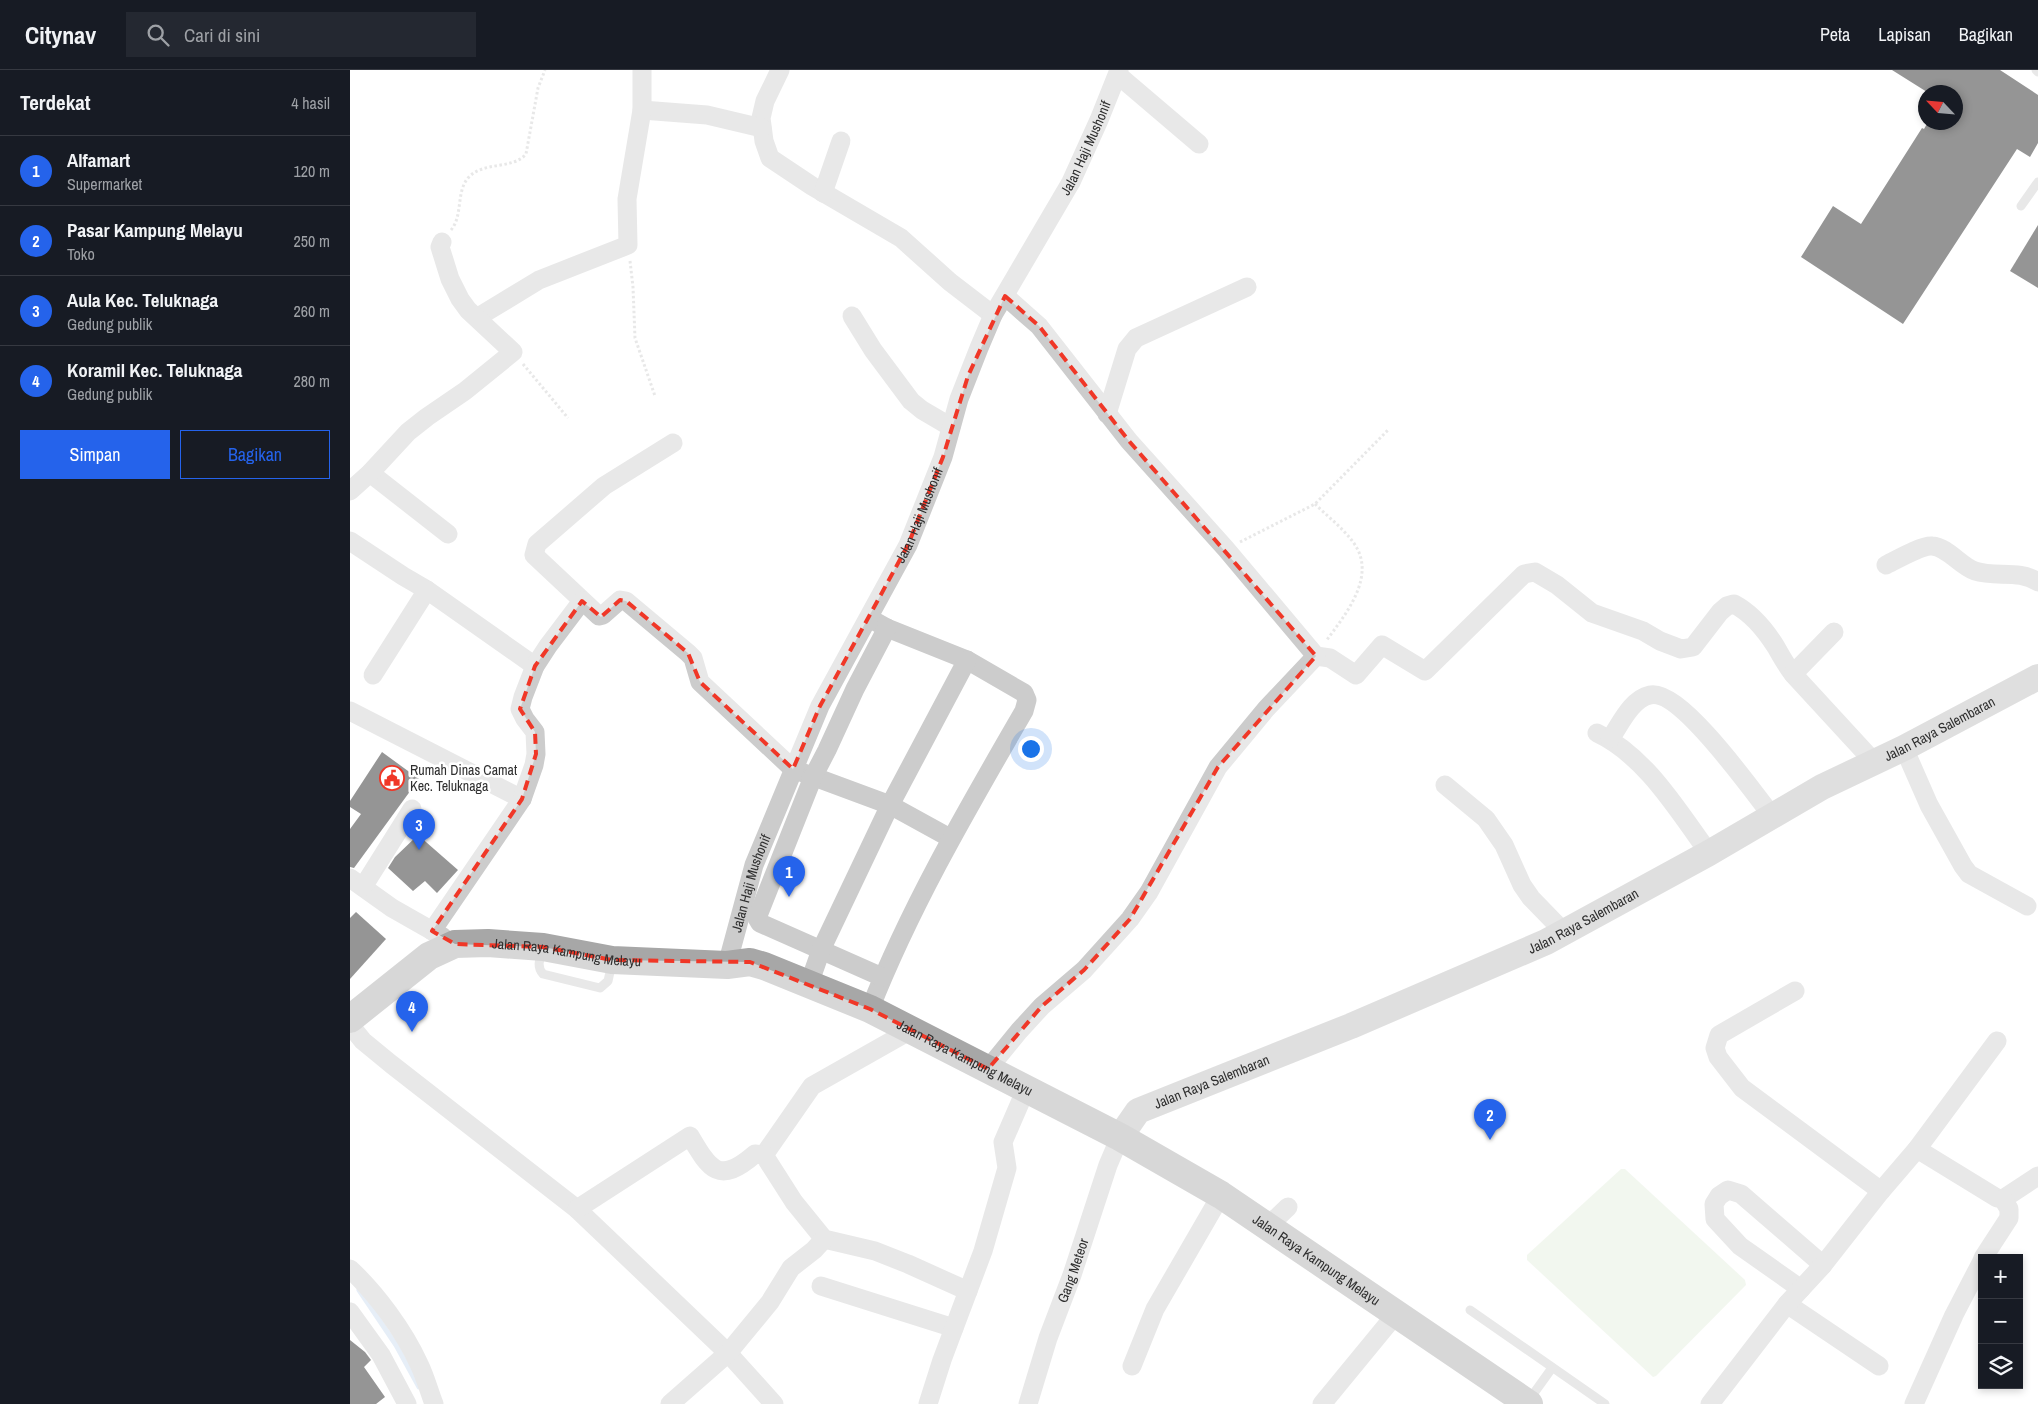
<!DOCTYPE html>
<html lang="id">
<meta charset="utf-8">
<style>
:root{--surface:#171b24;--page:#242831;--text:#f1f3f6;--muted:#9ea1a6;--line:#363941;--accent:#2563eb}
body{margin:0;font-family:"Archivo Narrow",sans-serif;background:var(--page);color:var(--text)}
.controls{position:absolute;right:15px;bottom:15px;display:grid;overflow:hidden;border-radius:0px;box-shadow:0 2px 8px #0003}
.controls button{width:45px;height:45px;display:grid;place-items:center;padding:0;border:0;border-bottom:1px solid var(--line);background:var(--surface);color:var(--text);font:25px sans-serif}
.compass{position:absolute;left:1568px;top:15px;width:45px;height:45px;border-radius:50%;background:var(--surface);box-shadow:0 2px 8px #0003;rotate:296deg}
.you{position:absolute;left:680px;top:678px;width:18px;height:18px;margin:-12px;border:4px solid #fff;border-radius:50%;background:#1a73e8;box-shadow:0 0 0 8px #1a73e833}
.badge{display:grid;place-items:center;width:32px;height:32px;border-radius:50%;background:var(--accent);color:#fff;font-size:16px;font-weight:700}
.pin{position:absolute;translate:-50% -41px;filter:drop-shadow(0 1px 2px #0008)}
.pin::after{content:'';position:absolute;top:26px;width:18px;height:15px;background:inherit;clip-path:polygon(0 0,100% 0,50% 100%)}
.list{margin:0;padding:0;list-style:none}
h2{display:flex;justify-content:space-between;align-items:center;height:65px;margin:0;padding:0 20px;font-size:21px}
h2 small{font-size:16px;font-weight:400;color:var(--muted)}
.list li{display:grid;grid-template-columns:32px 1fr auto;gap:15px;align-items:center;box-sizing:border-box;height:70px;padding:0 20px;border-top:1px solid var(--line)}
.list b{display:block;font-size:19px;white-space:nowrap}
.list p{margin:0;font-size:16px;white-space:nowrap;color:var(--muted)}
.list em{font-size:16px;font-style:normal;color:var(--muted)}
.actions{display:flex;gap:10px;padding:15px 20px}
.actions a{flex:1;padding:11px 0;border:1px solid var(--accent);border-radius:0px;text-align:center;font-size:18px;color:var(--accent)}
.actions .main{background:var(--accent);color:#fff}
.icon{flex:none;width:28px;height:28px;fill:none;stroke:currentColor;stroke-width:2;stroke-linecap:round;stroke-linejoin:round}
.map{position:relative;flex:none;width:1688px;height:1334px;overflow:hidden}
header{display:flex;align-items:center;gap:30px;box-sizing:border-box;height:70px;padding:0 25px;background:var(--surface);border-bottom:1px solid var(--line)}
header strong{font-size:24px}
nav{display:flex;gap:28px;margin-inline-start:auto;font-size:18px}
.search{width:350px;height:45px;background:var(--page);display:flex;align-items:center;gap:12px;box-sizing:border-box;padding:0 18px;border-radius:0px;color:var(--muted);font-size:19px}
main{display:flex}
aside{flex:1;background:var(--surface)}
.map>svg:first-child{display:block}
.green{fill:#e3eddc}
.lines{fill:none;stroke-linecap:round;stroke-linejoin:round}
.stream{stroke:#c7d9ee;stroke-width:5}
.building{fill:#161616}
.path{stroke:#ccc;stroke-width:3;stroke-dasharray:2.5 2.5;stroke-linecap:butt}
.service{stroke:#ccc;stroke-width:9}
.minor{stroke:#ccc;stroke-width:19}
.secondary{stroke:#b9b9b9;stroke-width:26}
.primary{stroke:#a7a7a7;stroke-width:28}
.marked{fill:none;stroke:#f03727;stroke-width:4;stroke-dasharray:10 6;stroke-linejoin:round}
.labels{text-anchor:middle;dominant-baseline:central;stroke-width:5;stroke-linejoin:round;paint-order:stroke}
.street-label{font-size:14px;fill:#2f2f2f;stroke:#fff}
.poi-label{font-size:14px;fill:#2f2f2f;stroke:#fff;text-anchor:start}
</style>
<header>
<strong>Citynav</strong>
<div class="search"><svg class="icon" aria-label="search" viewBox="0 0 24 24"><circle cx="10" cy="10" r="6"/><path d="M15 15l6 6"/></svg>Cari di sini</div>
<nav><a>Peta</a><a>Lapisan</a><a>Bagikan</a></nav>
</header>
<main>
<aside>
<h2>Terdekat<small>4 hasil</small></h2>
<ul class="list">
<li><span class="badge">1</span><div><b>Alfamart</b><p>Supermarket</p></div><em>120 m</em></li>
<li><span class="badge">2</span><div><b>Pasar Kampung Melayu</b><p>Toko</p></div><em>250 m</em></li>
<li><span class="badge">3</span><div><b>Aula Kec. Teluknaga</b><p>Gedung publik</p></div><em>260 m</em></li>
<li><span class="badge">4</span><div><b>Koramil Kec. Teluknaga</b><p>Gedung publik</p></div><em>280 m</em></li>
</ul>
<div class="actions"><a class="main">Simpan</a><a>Bagikan</a></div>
</aside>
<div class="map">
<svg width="1688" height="1334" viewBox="0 0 1688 1334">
<rect width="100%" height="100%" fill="#fff"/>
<path class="green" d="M1271,1099H1275L1395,1210L1396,1215L1306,1306L1303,1307L1177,1190V1185Z"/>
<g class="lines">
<path class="stream" d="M9,1220L46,1275L69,1317"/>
</g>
<g class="building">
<path d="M1542,0H1650L1688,25V73L1680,87L1667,79L1553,254L1451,187L1483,136L1511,154L1572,58L1574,59L1578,52H1606V22H1577Z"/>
<path d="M1688,155V218L1660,201Z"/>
<path d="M32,682L69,709L4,798L0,797V759L11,744L0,737V731Z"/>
<path d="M68,765L108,800L87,823L75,811L63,821L38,798L45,787Z"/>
<path d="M6,842L36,869L0,909V848Z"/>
<path d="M0,1270L15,1282L21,1290L14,1297L35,1327L26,1334H0Z"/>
</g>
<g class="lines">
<g class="path">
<path d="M101,160C113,146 106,122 118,108C132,91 163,100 176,84L188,18L195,0"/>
<path d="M280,191L283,217L285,268L305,326"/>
<path d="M173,294L218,348"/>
<path d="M965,434C977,446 993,458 1003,472C1028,505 996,544 976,571"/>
<path d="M890,472L965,434L1039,359"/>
</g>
<g class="service">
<path d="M1686,0L1688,2"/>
<path d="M1671,136L1688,112"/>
<path d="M193,880C190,889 186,896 193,904L250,918L258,911L262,893"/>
<path d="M1120,1240L1255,1334"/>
<path d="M1179,1330L1202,1298"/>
</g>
<g class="minor">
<path d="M430,0L415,31L411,48L414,71L420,88L462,116L551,168L600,212L643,245"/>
<path d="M768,5L849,74"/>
<path d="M292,40L357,45L412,58"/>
<path d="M473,123L491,71"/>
<path d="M655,226L689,256L779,371L876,479L966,586L980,588L1006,605L1032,575L1075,601L1174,504L1185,502L1207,515L1242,543L1293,561L1310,571L1331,579L1343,577L1370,542L1377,536L1384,534C1401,543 1416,561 1426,577C1431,586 1436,595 1443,604"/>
<path d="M502,246L523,280L561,331L572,340L601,357"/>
<path d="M128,247L189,210L278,175L277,129L292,40V0"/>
<path d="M757,344L777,279L786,268L897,217"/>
<path d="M323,373L254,416L187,474L184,485L249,546L253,545L270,530L276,531L338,583L343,588L350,612L443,699L540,735L600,768"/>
<path d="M20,403L98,464"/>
<path d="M0,421L20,403L58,362L77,347L115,321L163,282L118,240L110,229L100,209L90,177L92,172"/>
<path d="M0,471L53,506L77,520L185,596"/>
<path d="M1536,495C1546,490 1572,475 1582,476C1598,477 1610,496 1625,501C1646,508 1669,499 1688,512"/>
<path d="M519,548L537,558L617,590L674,623L677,630L674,641C618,738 561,835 520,939"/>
<path d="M1484,562L1443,604L1524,692"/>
<path d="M23,605L77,520"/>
<path d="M0,641L172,729"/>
<path d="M1247,663C1296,686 1328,741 1359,783"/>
<path d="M1260,669C1270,655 1281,629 1300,625C1330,618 1404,723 1422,746"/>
<path d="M1554,678L1579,735L1613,796L1619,804L1677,836"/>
<path d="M1095,715L1136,749L1154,775L1172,815L1181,828L1214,862"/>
<path d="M0,808L42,838L93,867"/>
<path d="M13,817L62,739"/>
<path d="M82,861L172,729L184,695L186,684L185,662L175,649L170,639L173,627L185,596L198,576L232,531"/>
<path id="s1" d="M377,895L404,795L470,636L558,475L593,387L609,329L629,278L643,245L721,112L749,50L769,0"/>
<path d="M532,907L410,853L407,848L463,707L477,680L505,619L537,558"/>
<path d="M459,914L471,880L540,735L617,590"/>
<path d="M1445,921L1369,965L1365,978L1368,987L1392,1018L1531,1121"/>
<path d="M0,955L13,971L41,994L227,1139L378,1283L424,1334"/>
<path d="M638,999L669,961L692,936L734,900L780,849L799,822L868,697L916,639L966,586"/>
<path d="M1567,1079L1647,1128L1653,1129L1688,1106"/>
<path d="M414,1085L462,1016L561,960"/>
<path d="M227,1139L340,1066C360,1100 369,1115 405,1084L414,1085L444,1132L474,1169L525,1181L558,1194L618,1221"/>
<path d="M917,1157L938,1137"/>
<path d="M1633,1188L1659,1148V1139L1653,1129"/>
<path d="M0,1199C26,1223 54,1261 69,1294C75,1306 79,1321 84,1334"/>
<path d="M471,1216L604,1258"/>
<path d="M1451,1219L1390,1176L1365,1149L1364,1134L1369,1126L1378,1120L1391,1124L1473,1195"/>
<path d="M1437,1234L1529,1296"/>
<path d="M0,1242L31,1285L57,1334"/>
<path d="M782,1296L805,1239L871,1125"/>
<path d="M320,1334L378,1283L420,1232L441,1198L464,1180L474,1169"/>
<path d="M578,1334L592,1290L633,1181L657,1098L653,1072L676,1019"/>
<path id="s2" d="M678,1334L698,1268L722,1205L758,1095L770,1067"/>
<path d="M972,1334L1046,1244"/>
<path d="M1360,1334L1437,1234L1473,1195L1531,1121L1567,1079L1647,971"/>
<path d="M1564,1334L1604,1245L1632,1191"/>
</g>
<path class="secondary" id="s3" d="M770,1067L788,1041L1001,956L1196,872L1359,783L1472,717L1554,678L1688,607"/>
<path class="primary" id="s4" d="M0,949L79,886L105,874L138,873L193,877L262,890L377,895L400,892L414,896L520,939L770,1067L871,1125L1179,1334"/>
</g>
<path d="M0 0H1688V1334H0ZM655,226L689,256L779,371L966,586L868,697L780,849L734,900L692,936L638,999L520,939L400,892L262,890L193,877L105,874L82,861L172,729L186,684L185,662L170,639L185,596L232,531L251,547L270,530L276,531L338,583L350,612L443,699L470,636L558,475L593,387L618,306Z" fill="#fff" fill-opacity=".55" fill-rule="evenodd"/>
<path class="marked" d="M655,226L689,256L779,371L966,586L868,697L780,849L734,900L692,936L638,999L520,939L400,892L262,890L193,877L105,874L82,861L172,729L186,684L185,662L170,639L185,596L232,531L251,547L270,530L276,531L338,583L350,612L443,699L470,636L558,475L593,387L618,306Z"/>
<defs>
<symbol id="civic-ring" viewBox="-11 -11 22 22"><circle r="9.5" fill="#fff" stroke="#f03727" stroke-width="1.5"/><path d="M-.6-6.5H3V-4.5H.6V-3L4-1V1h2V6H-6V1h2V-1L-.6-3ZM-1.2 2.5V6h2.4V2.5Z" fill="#f03727"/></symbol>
</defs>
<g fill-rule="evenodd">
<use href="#civic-ring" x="28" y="694" width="28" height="28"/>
</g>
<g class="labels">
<g class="street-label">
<text stroke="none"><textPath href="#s1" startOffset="896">Jalan Haji Mushonif</textPath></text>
<text stroke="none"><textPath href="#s1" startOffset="491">Jalan Haji Mushonif</textPath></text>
<text stroke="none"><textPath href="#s3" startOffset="921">Jalan Raya Salembaran</textPath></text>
<text stroke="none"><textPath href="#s1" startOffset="85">Jalan Haji Mushonif</textPath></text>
<text stroke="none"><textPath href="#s3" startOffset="516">Jalan Raya Salembaran</textPath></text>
<text stroke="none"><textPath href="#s4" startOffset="242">Jalan Raya Kampung Melayu</textPath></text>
<text stroke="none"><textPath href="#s4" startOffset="662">Jalan Raya Kampung Melayu</textPath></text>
<text stroke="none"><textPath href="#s3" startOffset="111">Jalan Raya Salembaran</textPath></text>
<text stroke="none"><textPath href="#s4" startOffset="1068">Jalan Raya Kampung Melayu</textPath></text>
<text stroke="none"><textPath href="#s2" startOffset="141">Gang Meteor</textPath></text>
</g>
<g class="poi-label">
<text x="60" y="700">Rumah Dinas Camat<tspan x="60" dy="16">Kec. Teluknaga</tspan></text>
</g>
</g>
</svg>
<div class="controls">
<button>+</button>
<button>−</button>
<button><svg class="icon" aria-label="layers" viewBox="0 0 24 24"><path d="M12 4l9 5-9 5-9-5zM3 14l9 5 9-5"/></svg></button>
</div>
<svg class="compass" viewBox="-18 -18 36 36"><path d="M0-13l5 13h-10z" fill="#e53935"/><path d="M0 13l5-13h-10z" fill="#9ea1a6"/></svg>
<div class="you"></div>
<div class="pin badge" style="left:439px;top:827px">1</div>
<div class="pin badge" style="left:1140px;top:1070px">2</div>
<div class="pin badge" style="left:69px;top:780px">3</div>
<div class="pin badge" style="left:62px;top:962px">4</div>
</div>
</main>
